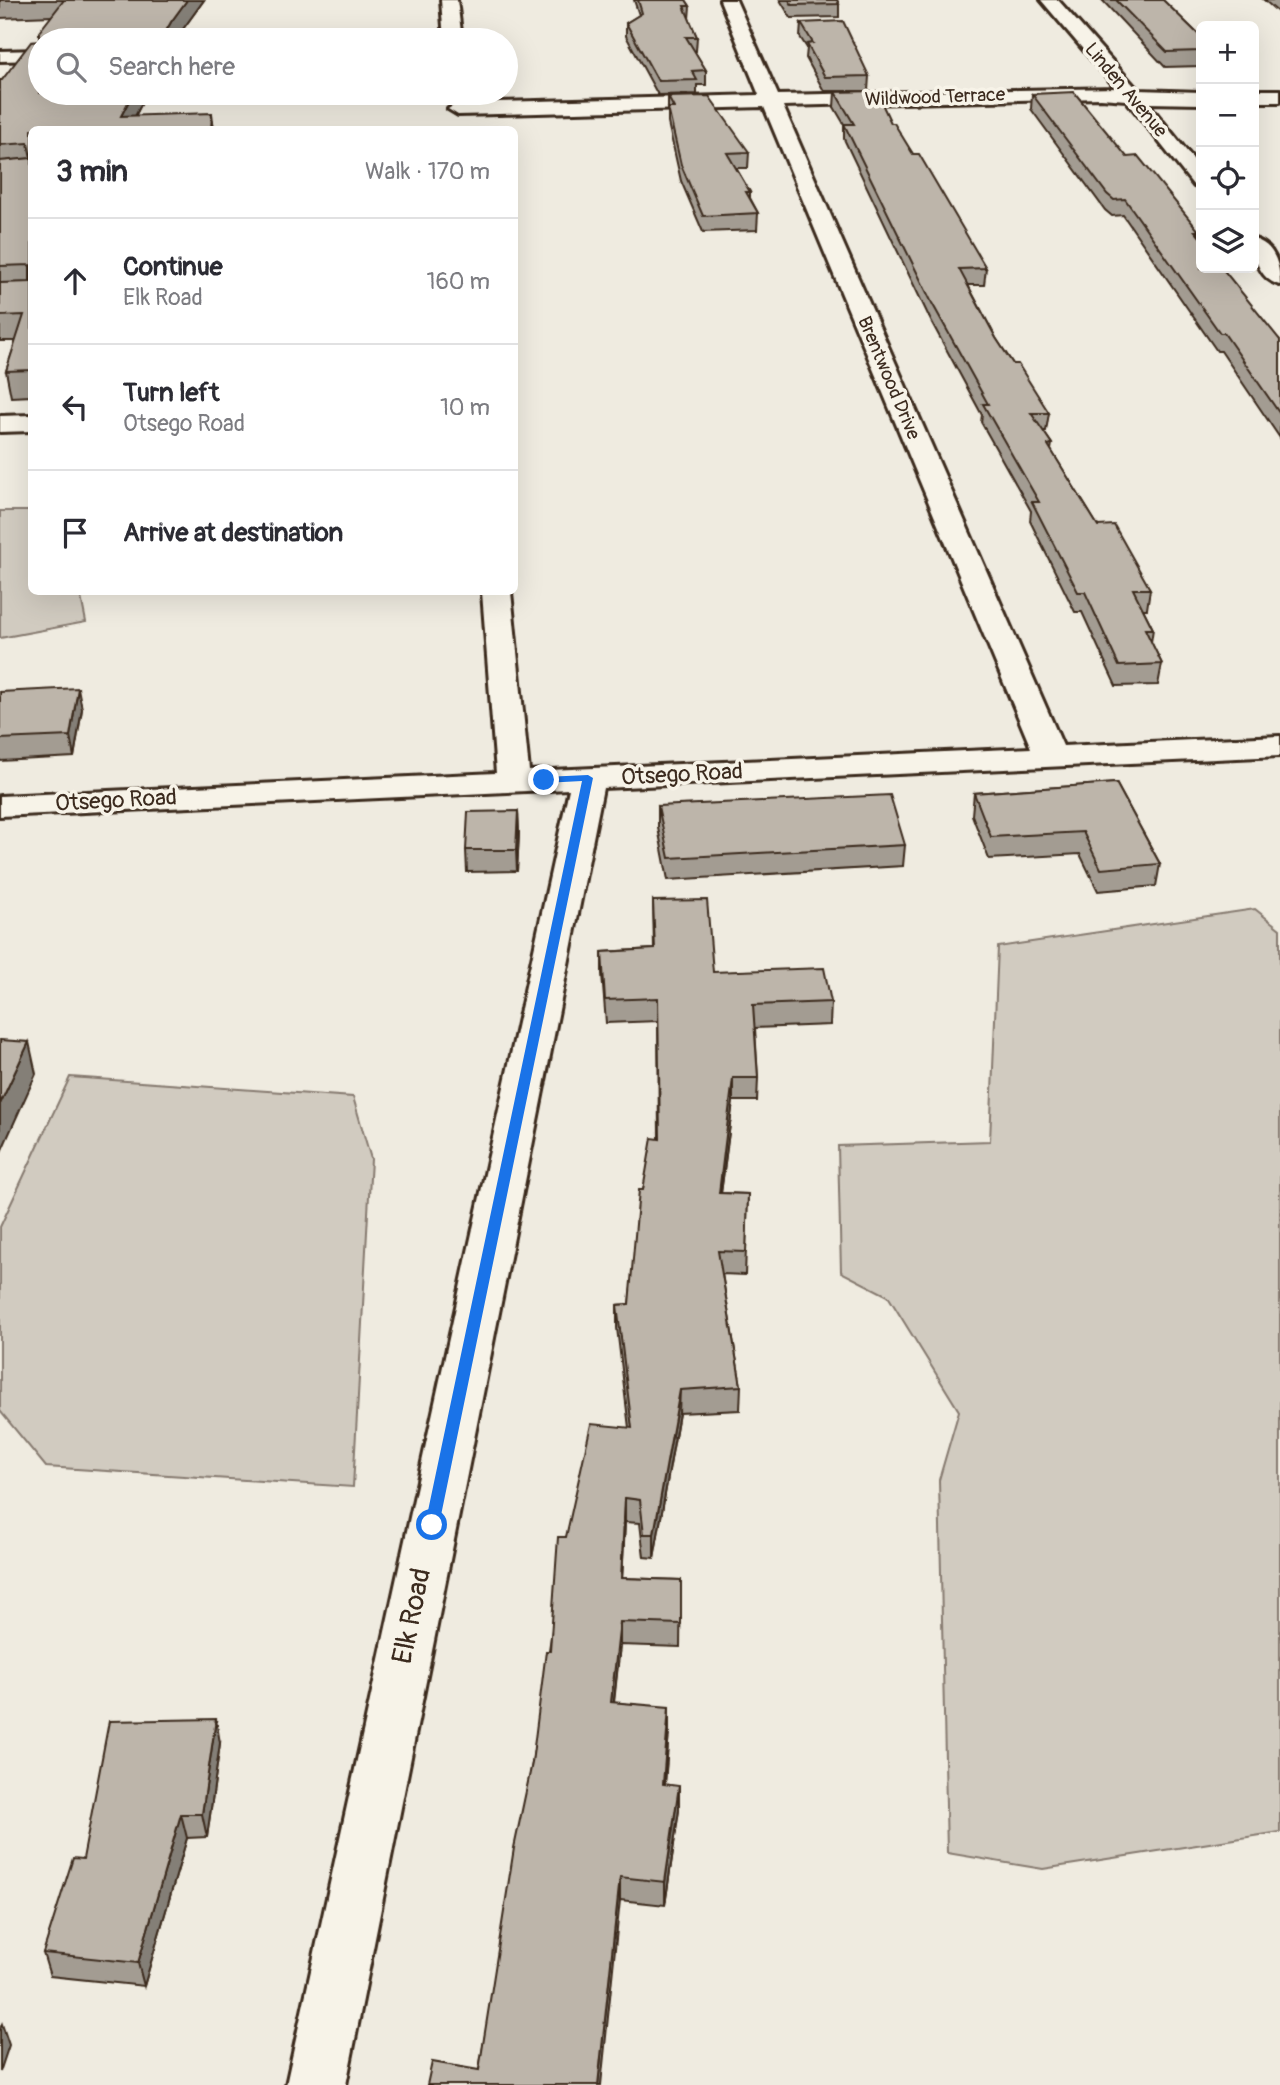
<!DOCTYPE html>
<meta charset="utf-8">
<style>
:root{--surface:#fff;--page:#f2f2f3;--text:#2b2b33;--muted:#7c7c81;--line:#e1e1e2}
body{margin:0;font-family:Pangolin,sans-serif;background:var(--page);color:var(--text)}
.controls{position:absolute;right:21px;top:21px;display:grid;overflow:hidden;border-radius:10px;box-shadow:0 7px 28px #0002}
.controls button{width:63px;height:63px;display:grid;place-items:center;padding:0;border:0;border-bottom:2px solid var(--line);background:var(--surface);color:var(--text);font:35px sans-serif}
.stop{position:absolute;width:21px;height:21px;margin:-16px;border:5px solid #1a73e8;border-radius:50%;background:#fff}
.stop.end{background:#1a73e8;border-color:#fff;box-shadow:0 2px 7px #0008}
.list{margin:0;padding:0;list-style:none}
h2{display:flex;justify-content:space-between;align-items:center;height:91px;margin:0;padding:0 28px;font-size:30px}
h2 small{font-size:23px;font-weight:400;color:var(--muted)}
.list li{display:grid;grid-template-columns:46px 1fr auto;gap:21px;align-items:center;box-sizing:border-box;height:126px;padding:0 28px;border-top:2px solid var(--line)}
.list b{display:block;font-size:26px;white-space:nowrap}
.list p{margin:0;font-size:23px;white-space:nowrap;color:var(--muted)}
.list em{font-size:23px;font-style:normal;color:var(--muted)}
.icon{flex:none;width:38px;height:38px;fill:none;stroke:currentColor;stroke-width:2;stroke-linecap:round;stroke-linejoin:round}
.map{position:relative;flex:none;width:1280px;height:2085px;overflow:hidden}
.search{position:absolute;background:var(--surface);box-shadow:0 7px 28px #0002;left:28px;top:28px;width:490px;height:77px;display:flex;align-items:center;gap:18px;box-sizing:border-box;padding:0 24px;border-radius:38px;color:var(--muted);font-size:26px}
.panel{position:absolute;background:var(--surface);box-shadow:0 7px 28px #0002;left:28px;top:126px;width:490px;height:469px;border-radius:10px}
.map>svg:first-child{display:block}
.green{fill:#d1cbc0;stroke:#867a6f;stroke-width:2}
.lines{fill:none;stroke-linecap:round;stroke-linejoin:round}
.street-casing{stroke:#3b2a1e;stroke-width:6}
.street{fill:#f7f3e8;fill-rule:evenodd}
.wall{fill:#a39c92;stroke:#3b2a1e;stroke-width:2}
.shaded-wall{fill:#847f77;stroke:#3b2a1e;stroke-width:2}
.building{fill:#bdb5aa;stroke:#3b2a1e;stroke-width:2}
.route{fill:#1a73e8}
.labels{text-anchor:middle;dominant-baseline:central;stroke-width:7;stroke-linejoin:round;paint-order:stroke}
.far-street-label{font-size:19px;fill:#3b2a1e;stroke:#f7f3e8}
.street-label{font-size:23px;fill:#3b2a1e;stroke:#f7f3e8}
.near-street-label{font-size:28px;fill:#3b2a1e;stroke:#f7f3e8}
</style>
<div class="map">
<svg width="1280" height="2085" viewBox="0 0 1280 2085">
<rect width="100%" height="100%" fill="#efebe0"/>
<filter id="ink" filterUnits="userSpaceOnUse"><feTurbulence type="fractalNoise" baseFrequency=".0143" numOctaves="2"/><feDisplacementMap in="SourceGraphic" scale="14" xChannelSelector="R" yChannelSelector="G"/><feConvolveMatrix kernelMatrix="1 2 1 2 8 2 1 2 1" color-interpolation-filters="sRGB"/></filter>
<g filter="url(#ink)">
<g class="green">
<path d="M0,511H31L32,592H80L86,622L0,638Z"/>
<path d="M1255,909L1280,929V1832L1043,1869L947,1853L939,1480L959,1411L888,1296L841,1272L838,1146L990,1141L998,947Z"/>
<path d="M70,1077L353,1097L371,1159L353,1487L46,1467L0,1411V1227Z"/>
</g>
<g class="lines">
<defs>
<g id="street">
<path d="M441,0H457L462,40H444Z"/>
<path d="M720,0H736L778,95L1116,88L1041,0H1058L1138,90L1201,92V104L1148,103L1201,169V188L1194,186L1126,100L1101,98L783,106L1063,746L1280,736V756L603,788L346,2085H286L569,789L0,816V796L496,773L482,592H511L529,771L1031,748L764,107L458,115L448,109L458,103L759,95Z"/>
<path d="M40,50V60L0,61V51Z"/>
<rect x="1254" y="90" width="26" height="12"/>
<path d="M1254,239C1275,245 1280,266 1280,285C1260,280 1253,258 1254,239Z"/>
<path d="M32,415V431L0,432V416Z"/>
</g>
</defs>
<use href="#street" class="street-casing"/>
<use href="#street" class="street"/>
</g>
<g class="wall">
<path d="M0,0H204L175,40L40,93H147L135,116L32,130V396L11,397L6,371L16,341H0V80H2L39,41L52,16L0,18Z"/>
<path d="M634,0H686L690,6L689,19L697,37L696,51H694L706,70V85H697V94L658,95L626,36V23L639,15Z"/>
<path d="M780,0H837L839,4V17L791,18Z"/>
<path d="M1102,0H1163L1201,37V66L1165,67Z"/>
<path d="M1264,0H1280V14Z"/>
<path d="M801,23L869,76L868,91H824L806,58L807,48L800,37Z"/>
<path d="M835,92L891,123L913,154L986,268L984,285H968L996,338L1013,364L1049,413L1046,431H1043L1052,444L1051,450L1098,526L1150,589L1147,609H1143L1153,629L1151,642L1162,664L1158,685L1116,686L1082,612H1075L1030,521L1031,511L981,422L982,415L931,321L844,139V124L834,107Z"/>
<path d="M1032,94L1127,157L1199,231L1201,268L1280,340V438L1221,351H1217L1123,215L1112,216L1105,210L1031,109Z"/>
<path d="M668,97L749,152L748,168H736L750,192V198L758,213L757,230L703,232L681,181L668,123Z"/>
<path d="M0,692L82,709L74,757L0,761Z"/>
<path d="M1116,783L1160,864L1156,886L1098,891L1080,854L989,859L972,815L974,793Z"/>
<path d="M658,806L905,845L903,866L668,880L658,828Z"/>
<path d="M518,811L519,833L517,871L467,872L466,850Z"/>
<path d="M653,901L713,972L831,1002L830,1025L755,1028L758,1078L757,1101H733L721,1193L748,1194L745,1275L722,1274L741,1386L740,1410L679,1413L654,1558L644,1557L640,1523L625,1522L622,1578L681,1580L680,1647L620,1645L614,1703L669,1730L665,1785L679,1810L665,1905L620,1900L479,2070L532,1763L566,1537L629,1428L617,1328V1305L629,1304L643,1190L659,1139L658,1021L606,1023L602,974V952L654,949Z"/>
<path d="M220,1743L207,1837L187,1838L144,1986L50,1976L43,1953L83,1859Z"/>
</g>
<g class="shaded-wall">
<path d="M187,0H204L175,40H161L171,22Z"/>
<path d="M133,93H147L128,130L121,116Z"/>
<path d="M212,113L214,130H211Z"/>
<path d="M78,688L82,709L74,757L70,736Z"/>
<path d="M518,811L519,833L517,871L516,850Z"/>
<path d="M29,1042L36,1074L0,1154V1104Z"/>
<path d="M733,1078V1101L718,1216L719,1193Z"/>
<path d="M680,1390L679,1413L654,1558V1534Z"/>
<path d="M625,1498V1522L621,1602V1578Z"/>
<path d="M620,1622V1645L611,1726V1702Z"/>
<path d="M669,1707V1730L663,1808V1784Z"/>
<path d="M216,1719L220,1743L207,1837L202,1814Z"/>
<path d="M679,1786V1810L665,1905V1882Z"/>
<path d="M181,1814L187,1838L144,1986L138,1963Z"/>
<path d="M620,1877V1900L601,2085H598Z"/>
<path d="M2,2024L9,2045L0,2072V2029Z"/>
</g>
<g class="building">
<path d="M64,0H187L171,22L161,40H40V93H133L121,116L212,113L211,130H32V370L6,371L24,315L0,316V283L30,282V265L0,266V161L31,158L28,143L0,145V80H2L31,42L39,41V32Z"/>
<path d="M638,0H686L690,6H684L697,37H686L706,70L692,71L697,80L658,81L626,23L642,13Z"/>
<path d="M789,0H837L839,4L792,5Z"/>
<path d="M1116,0H1163L1201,37V51L1167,52Z"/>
<path d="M843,21L869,76L825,77L807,44L813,43L801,23Z"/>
<path d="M876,91L891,123H894L913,154H919L986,268L959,269L996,338L1013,364H1018L1049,413H1031L1052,444L1048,445L1098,526L1114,525L1150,589H1133L1153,629H1145L1162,664L1119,666L1085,592H1078L1032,502H1039L983,404H988L932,303L844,124H854L835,92Z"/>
<path d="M1074,92L1127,157L1138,156L1199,231H1195L1201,238V268H1222L1280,340V414L1224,333H1220L1125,199L1114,200L1107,194L1032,94Z"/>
<path d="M709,96L749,152L727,153L750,192H746L758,213L703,216L681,165L668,108H674L668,97Z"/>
<path d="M78,688L70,736L0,739V692Z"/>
<path d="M1116,783L1160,864L1101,869L1083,832L991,837L974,793Z"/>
<path d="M890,795L905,845L669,858L658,806Z"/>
<path d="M518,811L516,850H466L468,812Z"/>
<path d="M707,900L713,972L824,968L831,1002L753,1005L758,1078H733L719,1193L748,1194L746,1252L718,1251L741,1386L680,1390L654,1534H644L640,1500L625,1498L621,1578L681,1580V1624L620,1622L611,1702L669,1707L663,1784L679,1786L665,1882L620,1877L598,2085H427L432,2062L479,2070L514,1848L532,1763L546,1651H550L558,1537H566L591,1424L632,1428L617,1305L629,1304L639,1190H643L652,1138L660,1139L658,998L605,1000L602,952L655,949L653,901Z"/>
<path d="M0,1040L29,1042L0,1104Z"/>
<path d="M216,1719L202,1814H181L138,1963L43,1953L73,1858L83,1859L109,1721Z"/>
</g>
</g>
<path class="route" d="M588,775L593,778L439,1525L432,1531L425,1525L582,781L544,783L539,780L544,777Z"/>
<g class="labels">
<g class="far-street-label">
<text transform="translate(1126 90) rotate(50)">Linden Avenue</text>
<text transform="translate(935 97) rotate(-2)">Wildwood Terrace</text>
<text transform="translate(889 378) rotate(67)">Brentwood Drive</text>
</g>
<g class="street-label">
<text transform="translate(682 774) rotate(-3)">Otsego Road</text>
<text transform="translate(116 800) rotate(-3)">Otsego Road</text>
</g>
<g class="near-street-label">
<text transform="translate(412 1616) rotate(-78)">Elk Road</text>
</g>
</g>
</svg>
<div class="controls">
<button>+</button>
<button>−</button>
<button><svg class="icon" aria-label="locate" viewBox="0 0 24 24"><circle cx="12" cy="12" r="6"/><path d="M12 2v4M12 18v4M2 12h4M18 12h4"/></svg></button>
<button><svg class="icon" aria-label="layers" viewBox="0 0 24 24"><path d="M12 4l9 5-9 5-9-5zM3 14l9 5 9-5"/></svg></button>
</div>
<div class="stop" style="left:432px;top:1525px"></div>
<div class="stop end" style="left:544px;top:780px"></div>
<div class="search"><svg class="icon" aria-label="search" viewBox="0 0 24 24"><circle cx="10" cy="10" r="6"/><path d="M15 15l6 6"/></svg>Search here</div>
<section class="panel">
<h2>3 min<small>Walk · 170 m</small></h2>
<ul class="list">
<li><svg class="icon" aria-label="ahead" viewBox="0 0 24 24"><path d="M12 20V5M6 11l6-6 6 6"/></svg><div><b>Continue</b><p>Elk Road</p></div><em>160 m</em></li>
<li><svg class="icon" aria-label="left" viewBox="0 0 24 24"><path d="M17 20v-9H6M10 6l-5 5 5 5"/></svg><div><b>Turn left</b><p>Otsego Road</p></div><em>10 m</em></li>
<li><svg class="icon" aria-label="arrive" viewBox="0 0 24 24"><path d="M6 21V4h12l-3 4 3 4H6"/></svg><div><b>Arrive at destination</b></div></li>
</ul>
</section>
</div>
